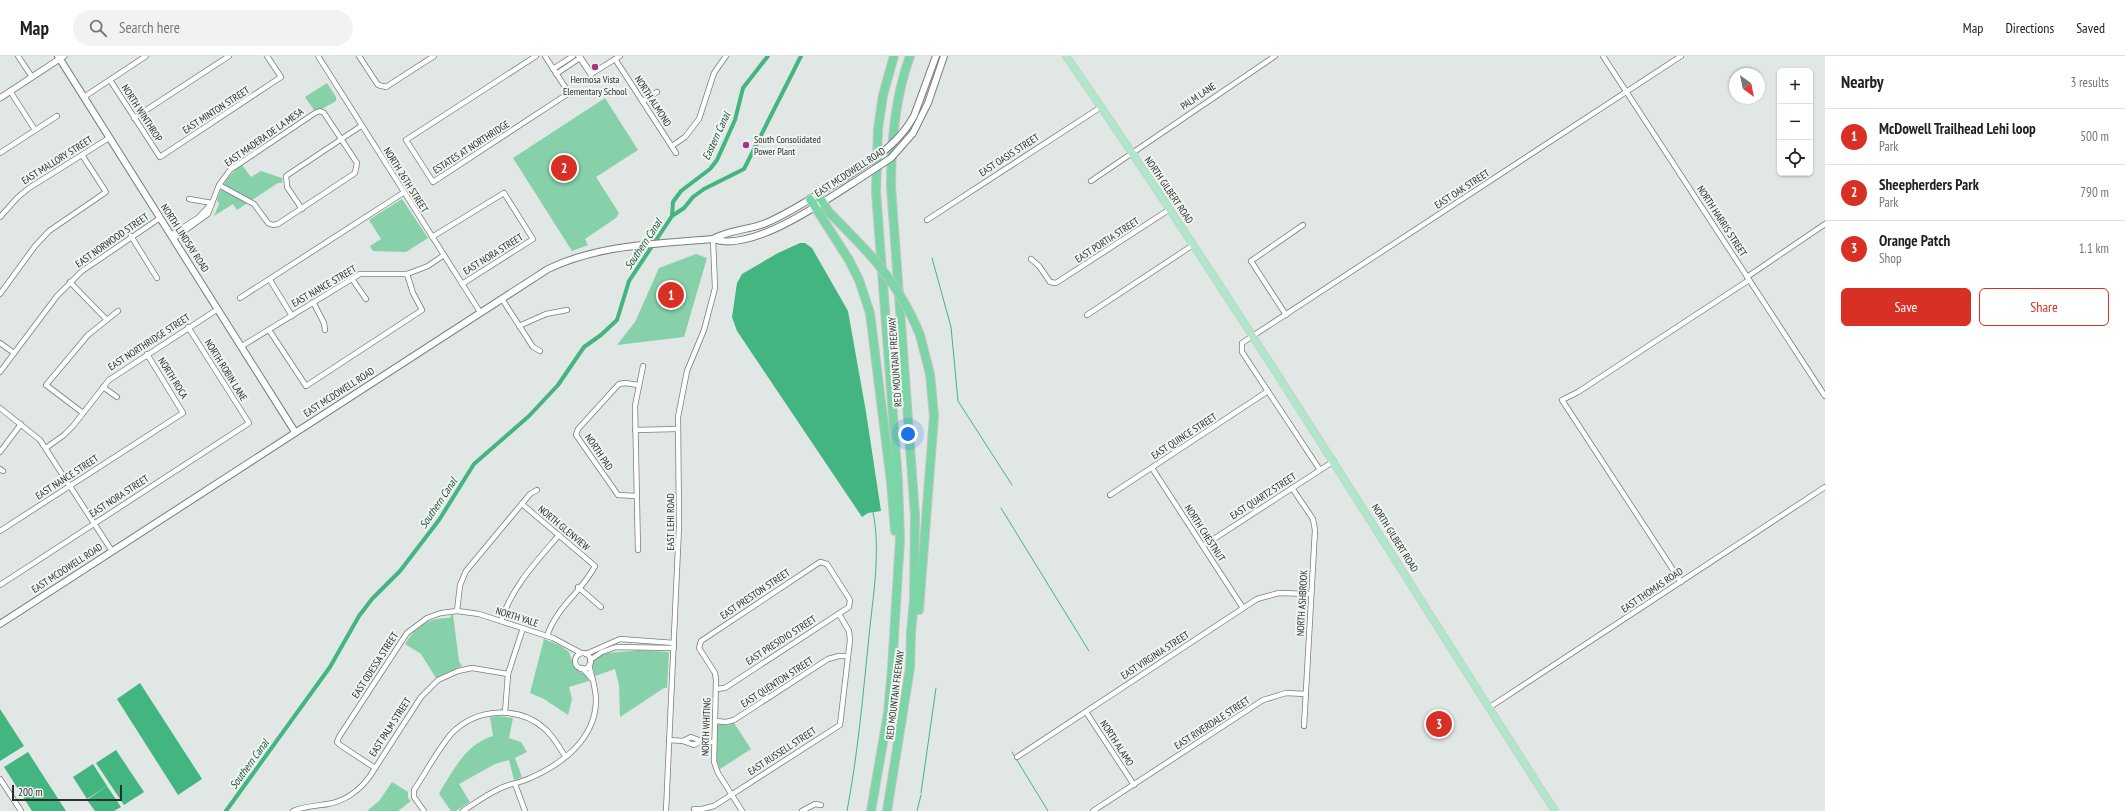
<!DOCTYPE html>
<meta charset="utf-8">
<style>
:root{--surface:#fff;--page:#f2f2f2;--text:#222;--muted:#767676;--line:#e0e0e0;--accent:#d93025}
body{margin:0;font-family:"PT Sans Narrow",sans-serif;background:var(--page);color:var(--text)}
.controls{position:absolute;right:12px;top:12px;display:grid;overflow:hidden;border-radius:6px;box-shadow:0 1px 3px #0004}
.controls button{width:36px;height:36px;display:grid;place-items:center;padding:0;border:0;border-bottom:1px solid var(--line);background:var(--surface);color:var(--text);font:20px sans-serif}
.compass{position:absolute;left:1729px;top:12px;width:36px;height:36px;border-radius:50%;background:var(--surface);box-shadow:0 1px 3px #0004;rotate:147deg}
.scale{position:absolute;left:12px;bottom:10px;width:110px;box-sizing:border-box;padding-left:4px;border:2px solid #2c2e2d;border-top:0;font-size:11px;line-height:14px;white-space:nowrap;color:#2c2e2d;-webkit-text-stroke:3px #eff5f1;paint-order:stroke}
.you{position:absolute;left:908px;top:378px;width:14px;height:14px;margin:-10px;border:3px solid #fff;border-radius:50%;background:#1a73e8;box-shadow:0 0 0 6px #1a73e833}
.badge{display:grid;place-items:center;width:26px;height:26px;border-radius:50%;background:var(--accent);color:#fff;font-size:13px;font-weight:700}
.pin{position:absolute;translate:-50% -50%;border:2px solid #fff;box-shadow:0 1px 4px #0006}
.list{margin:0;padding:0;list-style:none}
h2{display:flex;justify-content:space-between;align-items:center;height:52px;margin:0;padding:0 16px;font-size:17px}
h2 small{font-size:13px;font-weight:400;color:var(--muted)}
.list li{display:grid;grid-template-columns:26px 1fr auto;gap:12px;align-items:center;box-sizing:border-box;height:56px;padding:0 16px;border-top:1px solid var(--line)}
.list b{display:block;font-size:15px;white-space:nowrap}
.list p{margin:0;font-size:13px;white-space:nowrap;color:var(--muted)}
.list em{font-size:13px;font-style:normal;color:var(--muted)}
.actions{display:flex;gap:8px;padding:12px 16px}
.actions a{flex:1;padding:9px 0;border:1px solid var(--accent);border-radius:6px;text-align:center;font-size:14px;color:var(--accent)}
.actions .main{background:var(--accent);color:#fff}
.icon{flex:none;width:22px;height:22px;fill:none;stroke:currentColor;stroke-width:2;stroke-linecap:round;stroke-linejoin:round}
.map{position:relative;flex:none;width:1825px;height:755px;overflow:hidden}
header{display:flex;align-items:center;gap:24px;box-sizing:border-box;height:56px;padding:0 20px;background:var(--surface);border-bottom:1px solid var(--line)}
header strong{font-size:19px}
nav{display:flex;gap:22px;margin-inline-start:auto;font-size:14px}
.search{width:280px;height:36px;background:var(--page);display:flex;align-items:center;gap:10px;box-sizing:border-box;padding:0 14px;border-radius:22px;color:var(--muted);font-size:15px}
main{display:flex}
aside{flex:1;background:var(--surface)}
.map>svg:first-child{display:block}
.green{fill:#86d1aa}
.water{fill:#43b581}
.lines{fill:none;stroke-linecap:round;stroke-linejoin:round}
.stream{stroke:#43b581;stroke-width:1}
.canal{stroke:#43b581;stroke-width:4}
.minor-casing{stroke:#797e7b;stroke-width:6}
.tertiary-casing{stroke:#797e7b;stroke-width:7}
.secondary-casing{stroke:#797e7b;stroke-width:8}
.primary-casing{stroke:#c4c4c4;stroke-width:8}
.motorway-casing{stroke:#c4c4c4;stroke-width:10}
.minor{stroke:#fff;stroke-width:4.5}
.tertiary{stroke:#fff;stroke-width:5.5}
.secondary{stroke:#fff;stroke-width:6}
.primary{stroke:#b0e6ca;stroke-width:7}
.motorway{stroke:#7bd5a7;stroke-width:8}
.secondary-bridge-casing{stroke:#797e7b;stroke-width:8;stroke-linecap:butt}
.motorway-bridge-casing{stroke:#c4c4c4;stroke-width:10;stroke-linecap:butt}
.secondary-bridge{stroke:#fff;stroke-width:6}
.motorway-bridge{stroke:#7bd5a7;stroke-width:8}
.poi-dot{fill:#a93289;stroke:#eff5f1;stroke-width:1.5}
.labels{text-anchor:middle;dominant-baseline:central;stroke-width:4;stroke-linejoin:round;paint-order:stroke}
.poi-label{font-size:10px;fill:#2c2e2d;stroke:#eff5f1}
.street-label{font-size:10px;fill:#2c2e2d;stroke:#eff5f1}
.water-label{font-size:11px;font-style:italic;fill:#204e38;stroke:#eff5f1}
</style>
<header>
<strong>Map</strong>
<div class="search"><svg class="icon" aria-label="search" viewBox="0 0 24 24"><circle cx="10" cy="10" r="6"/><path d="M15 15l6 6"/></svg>Search here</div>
<nav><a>Map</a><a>Directions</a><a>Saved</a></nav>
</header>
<main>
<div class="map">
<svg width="1825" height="755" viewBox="0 0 1825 755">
<rect width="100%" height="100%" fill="#e1e7e4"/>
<g class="green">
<path d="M327,27L336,41V45L322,53L314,54L305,41Z"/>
<path d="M605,42L638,94L596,121L619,157L616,162L585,183L588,189L572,195L513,102Z"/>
<path d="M242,109L251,121L261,115L282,122V127H278L237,154L233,148L214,160L219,148L217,144C222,129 229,118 242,109Z"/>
<path d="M402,143L428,182L406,196L373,195L370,190L381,183L369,164Z"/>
<path d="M696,198L707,202L684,281L617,289L635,266L659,212Z"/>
<path d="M453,558L459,605L462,610L436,622L421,598L405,588C416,570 429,561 449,562Z"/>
<path d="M544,583L559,589L569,596L574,611L586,620L589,625L569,631L572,643L568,659L544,643L530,637Z"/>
<path d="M637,594L669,596L667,632H664L620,661L619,629L615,613L595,620L592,607C603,592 622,598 637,594Z"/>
<path d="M498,660L513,662L509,682L521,686L527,696L515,702L522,721L514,724L509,704L495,708L459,728L470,746L456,755H451L439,738L441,734C455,712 466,688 493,680L490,661Z"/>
<path d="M734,667L751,693L720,713L716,702L717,668L728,669Z"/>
<path d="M392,726L408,736V742L411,745L398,755H367L379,745Z"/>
</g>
<g class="water">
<path d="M800,187H805L812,192L848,255L866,356L881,455L868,457L862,461L737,275L732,261L737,227L742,218L778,197Z"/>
<path d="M140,627L202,723L178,739L117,643Z"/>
<path d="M0,653L24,690L0,705Z"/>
<path d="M116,694L144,736L124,749L96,707Z"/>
<path d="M28,696L66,755H32L4,711Z"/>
<path d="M93,708L107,730L87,743L73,721Z"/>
<path d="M107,730L121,751L114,755H95L87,744Z"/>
</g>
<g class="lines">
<g class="stream">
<path d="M932,202L951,271L958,345L1012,429"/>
<path d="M1001,452L1089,595"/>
<path d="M1012,696L1048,755"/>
<path d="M921,737L936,632"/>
<path d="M847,755C858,697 863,639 869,580C873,540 881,496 873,456"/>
<path d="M917,755L921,739"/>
</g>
<g class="canal">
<path d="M672,160L673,146L681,135L710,113L717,104L735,64L743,32L768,0"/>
<path d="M226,755L330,611L359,560L372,543L400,515L439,464L474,408L529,360L558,329L584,291L601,279L617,264L629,225L672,160L684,152L693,141L704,133L744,113L801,0"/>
</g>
<defs>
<g id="minor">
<path d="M18,0L32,21"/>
<path d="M318,0L480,256"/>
<path d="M359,0L378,29L386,31L434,0"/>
<path d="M536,0L406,84L433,126L569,37L545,0"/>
<path d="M1603,0L1825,340"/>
<path d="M615,3L676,97"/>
<path d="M553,13L573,0"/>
<path d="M556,18L580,2"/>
<path d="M591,18L620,0"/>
<path d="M110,24L160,101L281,21L267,0"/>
<path d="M10,35L35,74"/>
<path d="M84,41L146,0"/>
<path d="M643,45L657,36"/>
<path d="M134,62L229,0"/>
<path d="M672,90L685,81L699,63L714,17L726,0"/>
<path d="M0,97L57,60"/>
<path d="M1091,125L1275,0"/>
<path d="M189,143L212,147"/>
<path d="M302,153L287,131L286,120L361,70"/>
<path d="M0,161L18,141L29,132L109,82"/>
<path d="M927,164L1101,51"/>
<path d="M171,179L198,162L212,147"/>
<path d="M131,180L157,222"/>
<path d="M432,181L504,137L533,183L462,228"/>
<path d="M173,183L208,158L219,129L230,114L315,57L320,55L324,57L357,107L355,117L278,168L273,169L268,167L254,148L219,129"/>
<path d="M1031,203L1039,210L1050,226L1056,227L1170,153"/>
<path d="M1747,221L1825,168"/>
<path d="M352,223L366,243"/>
<path d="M270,224L292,260"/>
<path d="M70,226L106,263"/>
<path d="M0,238L35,190L49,175L106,136L82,99"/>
<path d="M240,242L403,137"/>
<path d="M502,243L533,291L540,295"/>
<path d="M313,246L324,267L325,274"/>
<path d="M1087,259L1193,189"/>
<path d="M1286,259L1251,205L1303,169"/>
<path d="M519,270L546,258L567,254"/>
<path d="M269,274L306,330L422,254L413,237L407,218"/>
<path d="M0,287L14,297"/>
<path d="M242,290L360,218H407L428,210L444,199"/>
<path d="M0,316L57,240L82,215L160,162"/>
<path d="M103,331L117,341"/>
<path d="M0,352L40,384L112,495"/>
<path d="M83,357L46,329L88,279L118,255"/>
<path d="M635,374L678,373"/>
<path d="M46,392L64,379L73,370L109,324L218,253"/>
<path d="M0,396L21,368"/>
<path d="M1152,412L1243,552"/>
<path d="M0,413L3,415"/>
<path d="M1320,414L1242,296V287L1681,0"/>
<path d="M1292,432L1313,463L1315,474L1304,670"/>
<path d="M1110,439L1268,335"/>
<path d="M636,440L618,439L576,379L578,373L619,328L625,327L638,329"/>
<path d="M522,448L595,510C581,537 557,550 547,580"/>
<path d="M0,475L183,357L147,298"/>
<path d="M1203,490L1334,405"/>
<path d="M638,494L635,350L643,310"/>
<path d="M1681,526L1562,344L1578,336L1749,224"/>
<path d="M0,529L249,367L188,271"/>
<path d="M578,531L601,551"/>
<path d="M457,555L479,558L553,582L581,597"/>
<path d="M501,565C512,531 536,506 559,479"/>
<circle cx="583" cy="605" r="8"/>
<path d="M586,598L620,583L674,587"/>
<path d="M590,604L602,596L616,591L674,592"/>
<path d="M582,612L592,623"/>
<path d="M716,633L725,632L849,551L850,544L827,508L820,506L701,585L699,592L715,617L716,624L714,706L718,717L742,755"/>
<path d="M1490,651L1825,431"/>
<path d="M1086,656L1134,729"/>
<path d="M505,657L508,618L523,572"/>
<path d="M715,665L726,666L734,664L828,603L839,600H848"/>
<path d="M669,684L683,685L694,689L701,685L714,686"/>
<path d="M683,685L691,681L701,685"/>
<path d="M1017,701L1257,543L1279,537L1311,538"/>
<path d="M375,712L340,689L337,686L339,681L407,577L427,562L441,557L457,555L460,529L466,515L530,438L537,434"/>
<path d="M0,723L21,755"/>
<path d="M515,728L525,755"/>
<path d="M694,753H702L714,750L840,669L850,584L849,575L839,558"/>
<path d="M293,755C305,750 316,750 328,748C345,745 360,734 370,720L421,641L438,624L458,615L472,612L508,618"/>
<path d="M424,755L414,741V734C426,716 437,695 451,678C476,652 518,649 545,673C554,681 559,691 565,700"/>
<path d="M463,755C475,747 486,739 499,733C508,728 519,727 528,723C561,709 595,684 596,645C596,632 592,621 589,609"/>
<path d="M666,755L679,470L678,361L687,315L704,274L715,232L713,183"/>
<path d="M802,755L815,748L821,749"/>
<path d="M1093,755L1263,644L1286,637L1306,638"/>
</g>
<g id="tertiary">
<path d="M579,0L591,18"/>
<path d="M0,42L64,0"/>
</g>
<g id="secondary">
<path d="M58,0L295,376"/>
<path d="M914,60L936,0"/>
<path d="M913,77L928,47L944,0"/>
<path d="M713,183C728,174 749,174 766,167C798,153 827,132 857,114"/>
<path d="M0,568L548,213C600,188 657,188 713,183C751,197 821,147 853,127"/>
</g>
<path id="primary" d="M1066,0C1237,247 1393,503 1555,755"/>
<g id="motorway">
<path d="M818,138L828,155L860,188"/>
<path d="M810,143L849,204L859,224L870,257L891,426L895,475"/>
<path d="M919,554L934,360L930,318L920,279"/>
<path d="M871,755L888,657L892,613L900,483L898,426L876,136L878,73L883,39L894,0"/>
<path d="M887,755L910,612L911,577L914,544L915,459L891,130C891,87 895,41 910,0"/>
</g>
</defs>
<use href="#minor" class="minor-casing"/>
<use href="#tertiary" class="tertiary-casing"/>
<use href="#secondary" class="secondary-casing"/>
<use href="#primary" class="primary-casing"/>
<use href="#motorway" class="motorway-casing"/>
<use href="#minor" class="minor"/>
<use href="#tertiary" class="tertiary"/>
<use href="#secondary" class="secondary"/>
<use href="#primary" class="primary"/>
<use href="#motorway" class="motorway"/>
<defs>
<g id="secondary-bridge">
<path d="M857,114C880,99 900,85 914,60"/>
<path d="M853,127L891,102L913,77"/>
</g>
<path id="motorway-bridge" d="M860,188C886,215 906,244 920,279"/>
</defs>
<use href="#secondary-bridge" class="secondary-bridge-casing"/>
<use href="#motorway-bridge" class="motorway-bridge-casing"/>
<use href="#secondary-bridge" class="secondary-bridge"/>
<use href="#motorway-bridge" class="motorway-bridge"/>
</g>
<g class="poi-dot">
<circle cx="595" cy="11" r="4"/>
<circle cx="746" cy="89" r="4"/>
</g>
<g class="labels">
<g class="poi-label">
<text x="595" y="23">Hermosa Vista<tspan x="595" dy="12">Elementary School</tspan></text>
<text x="754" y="83" text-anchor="start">South Consolidated<tspan x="754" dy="12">Power Plant</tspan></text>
</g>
<g class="street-label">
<text transform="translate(1198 40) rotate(-34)">PALM LANE</text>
<text transform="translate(653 45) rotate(57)">NORTH ALMOND</text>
<text transform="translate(216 54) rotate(-33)">EAST MINTON STREET</text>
<text transform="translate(142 57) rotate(57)">NORTH WINTHROP</text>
<text transform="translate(264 81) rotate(-35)">EAST MADERA DE LA MESA</text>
<text transform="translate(471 91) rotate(-33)">ESTATES AT NORTHRIDGE</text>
<text transform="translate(1009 99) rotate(-33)">EAST OASIS STREET</text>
<text transform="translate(57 104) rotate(-32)">EAST MALLORY STREET</text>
<text transform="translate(850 116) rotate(-33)">EAST MCDOWELL ROAD</text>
<text transform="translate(406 124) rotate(58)">NORTH 26TH STREET</text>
<text transform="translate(1462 133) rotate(-33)">EAST OAK STREET</text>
<text transform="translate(1169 134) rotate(56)">NORTH GILBERT ROAD</text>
<text transform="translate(1722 165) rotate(57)">NORTH HARRIS STREET</text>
<text transform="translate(185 182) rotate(57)">NORTH LINDSAY ROAD</text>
<text transform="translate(112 184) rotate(-35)">EAST NORWOOD STREET</text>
<text transform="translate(1107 184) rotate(-33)">EAST PORTIA STREET</text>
<text transform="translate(493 198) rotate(-32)">EAST NORA STREET</text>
<text transform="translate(324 230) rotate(-30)">EAST NANCE STREET</text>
<text transform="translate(149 286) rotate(-33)">EAST NORTHRIDGE STREET</text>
<text transform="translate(895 306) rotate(-94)">RED MOUNTAIN FREEWAY</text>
<text transform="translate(226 314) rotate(58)">NORTH ROBIN LANE</text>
<text transform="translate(173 322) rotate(58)">NORTH ROCA</text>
<text transform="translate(339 336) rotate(-33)">EAST MCDOWELL ROAD</text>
<text transform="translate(1184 380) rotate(-33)">EAST QUINCE STREET</text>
<text transform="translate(599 396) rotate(56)">NORTH PAD</text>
<text transform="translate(67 421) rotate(-33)">EAST NANCE STREET</text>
<text transform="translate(119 440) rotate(-33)">EAST NORA STREET</text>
<text transform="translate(1263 440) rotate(-33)">EAST QUARTZ STREET</text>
<text transform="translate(670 466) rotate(-90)">EAST LEHI ROAD</text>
<text transform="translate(564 472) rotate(40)">NORTH GLENVIEW</text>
<text transform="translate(1205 477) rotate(57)">NORTH CHESTNUT</text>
<text transform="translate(1395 482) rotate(58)">NORTH GILBERT ROAD</text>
<text transform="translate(67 512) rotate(-33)">EAST MCDOWELL ROAD</text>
<text transform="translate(1652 534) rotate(-34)">EAST THOMAS ROAD</text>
<text transform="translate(755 538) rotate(-34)">EAST PRESTON STREET</text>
<text transform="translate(1302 547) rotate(-87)">NORTH ASHBROOK</text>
<text transform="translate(517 561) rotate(18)">NORTH YALE</text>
<text transform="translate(781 584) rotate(-33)">EAST PRESIDIO STREET</text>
<text transform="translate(1155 599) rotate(-33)">EAST VIRGINIA STREET</text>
<text transform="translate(375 609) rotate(-57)">EAST ODESSA STREET</text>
<text transform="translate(777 626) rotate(-33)">EAST QUENTON STREET</text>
<text transform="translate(895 639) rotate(-83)">RED MOUNTAIN FREEWAY</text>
<text transform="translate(1212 667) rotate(-33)">EAST RIVERDALE STREET</text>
<text transform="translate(390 671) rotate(-57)">EAST PALM STREET</text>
<text transform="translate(706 671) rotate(-88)">NORTH WHITING</text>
<text transform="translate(1117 687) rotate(57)">NORTH ALAMO</text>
<text transform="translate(782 695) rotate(-33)">EAST RUSSELL STREET</text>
</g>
<g class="water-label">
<text transform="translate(716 80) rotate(-65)">Eastern Canal</text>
<text transform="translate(643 188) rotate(-56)">Southern Canal</text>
<text transform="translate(438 447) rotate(-56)">Southern Canal</text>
<text transform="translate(249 708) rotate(-54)">Southern Canal</text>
</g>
</g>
</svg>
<div class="controls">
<button>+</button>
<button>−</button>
<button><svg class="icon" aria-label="locate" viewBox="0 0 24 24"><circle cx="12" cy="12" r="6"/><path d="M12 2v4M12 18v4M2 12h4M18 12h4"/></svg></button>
</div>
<svg class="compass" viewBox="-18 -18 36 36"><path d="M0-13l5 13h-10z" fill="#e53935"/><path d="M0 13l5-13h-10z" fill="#767676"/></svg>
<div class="scale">200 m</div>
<div class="you"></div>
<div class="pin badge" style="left:671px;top:239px">1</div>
<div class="pin badge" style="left:564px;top:112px">2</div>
<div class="pin badge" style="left:1439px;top:668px">3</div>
</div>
<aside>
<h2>Nearby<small>3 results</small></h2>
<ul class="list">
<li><span class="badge">1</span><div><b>McDowell Trailhead Lehi loop</b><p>Park</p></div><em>500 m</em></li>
<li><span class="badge">2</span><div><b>Sheepherders Park</b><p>Park</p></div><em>790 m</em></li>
<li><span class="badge">3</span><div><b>Orange Patch</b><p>Shop</p></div><em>1.1 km</em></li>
</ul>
<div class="actions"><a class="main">Save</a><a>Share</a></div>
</aside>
</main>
